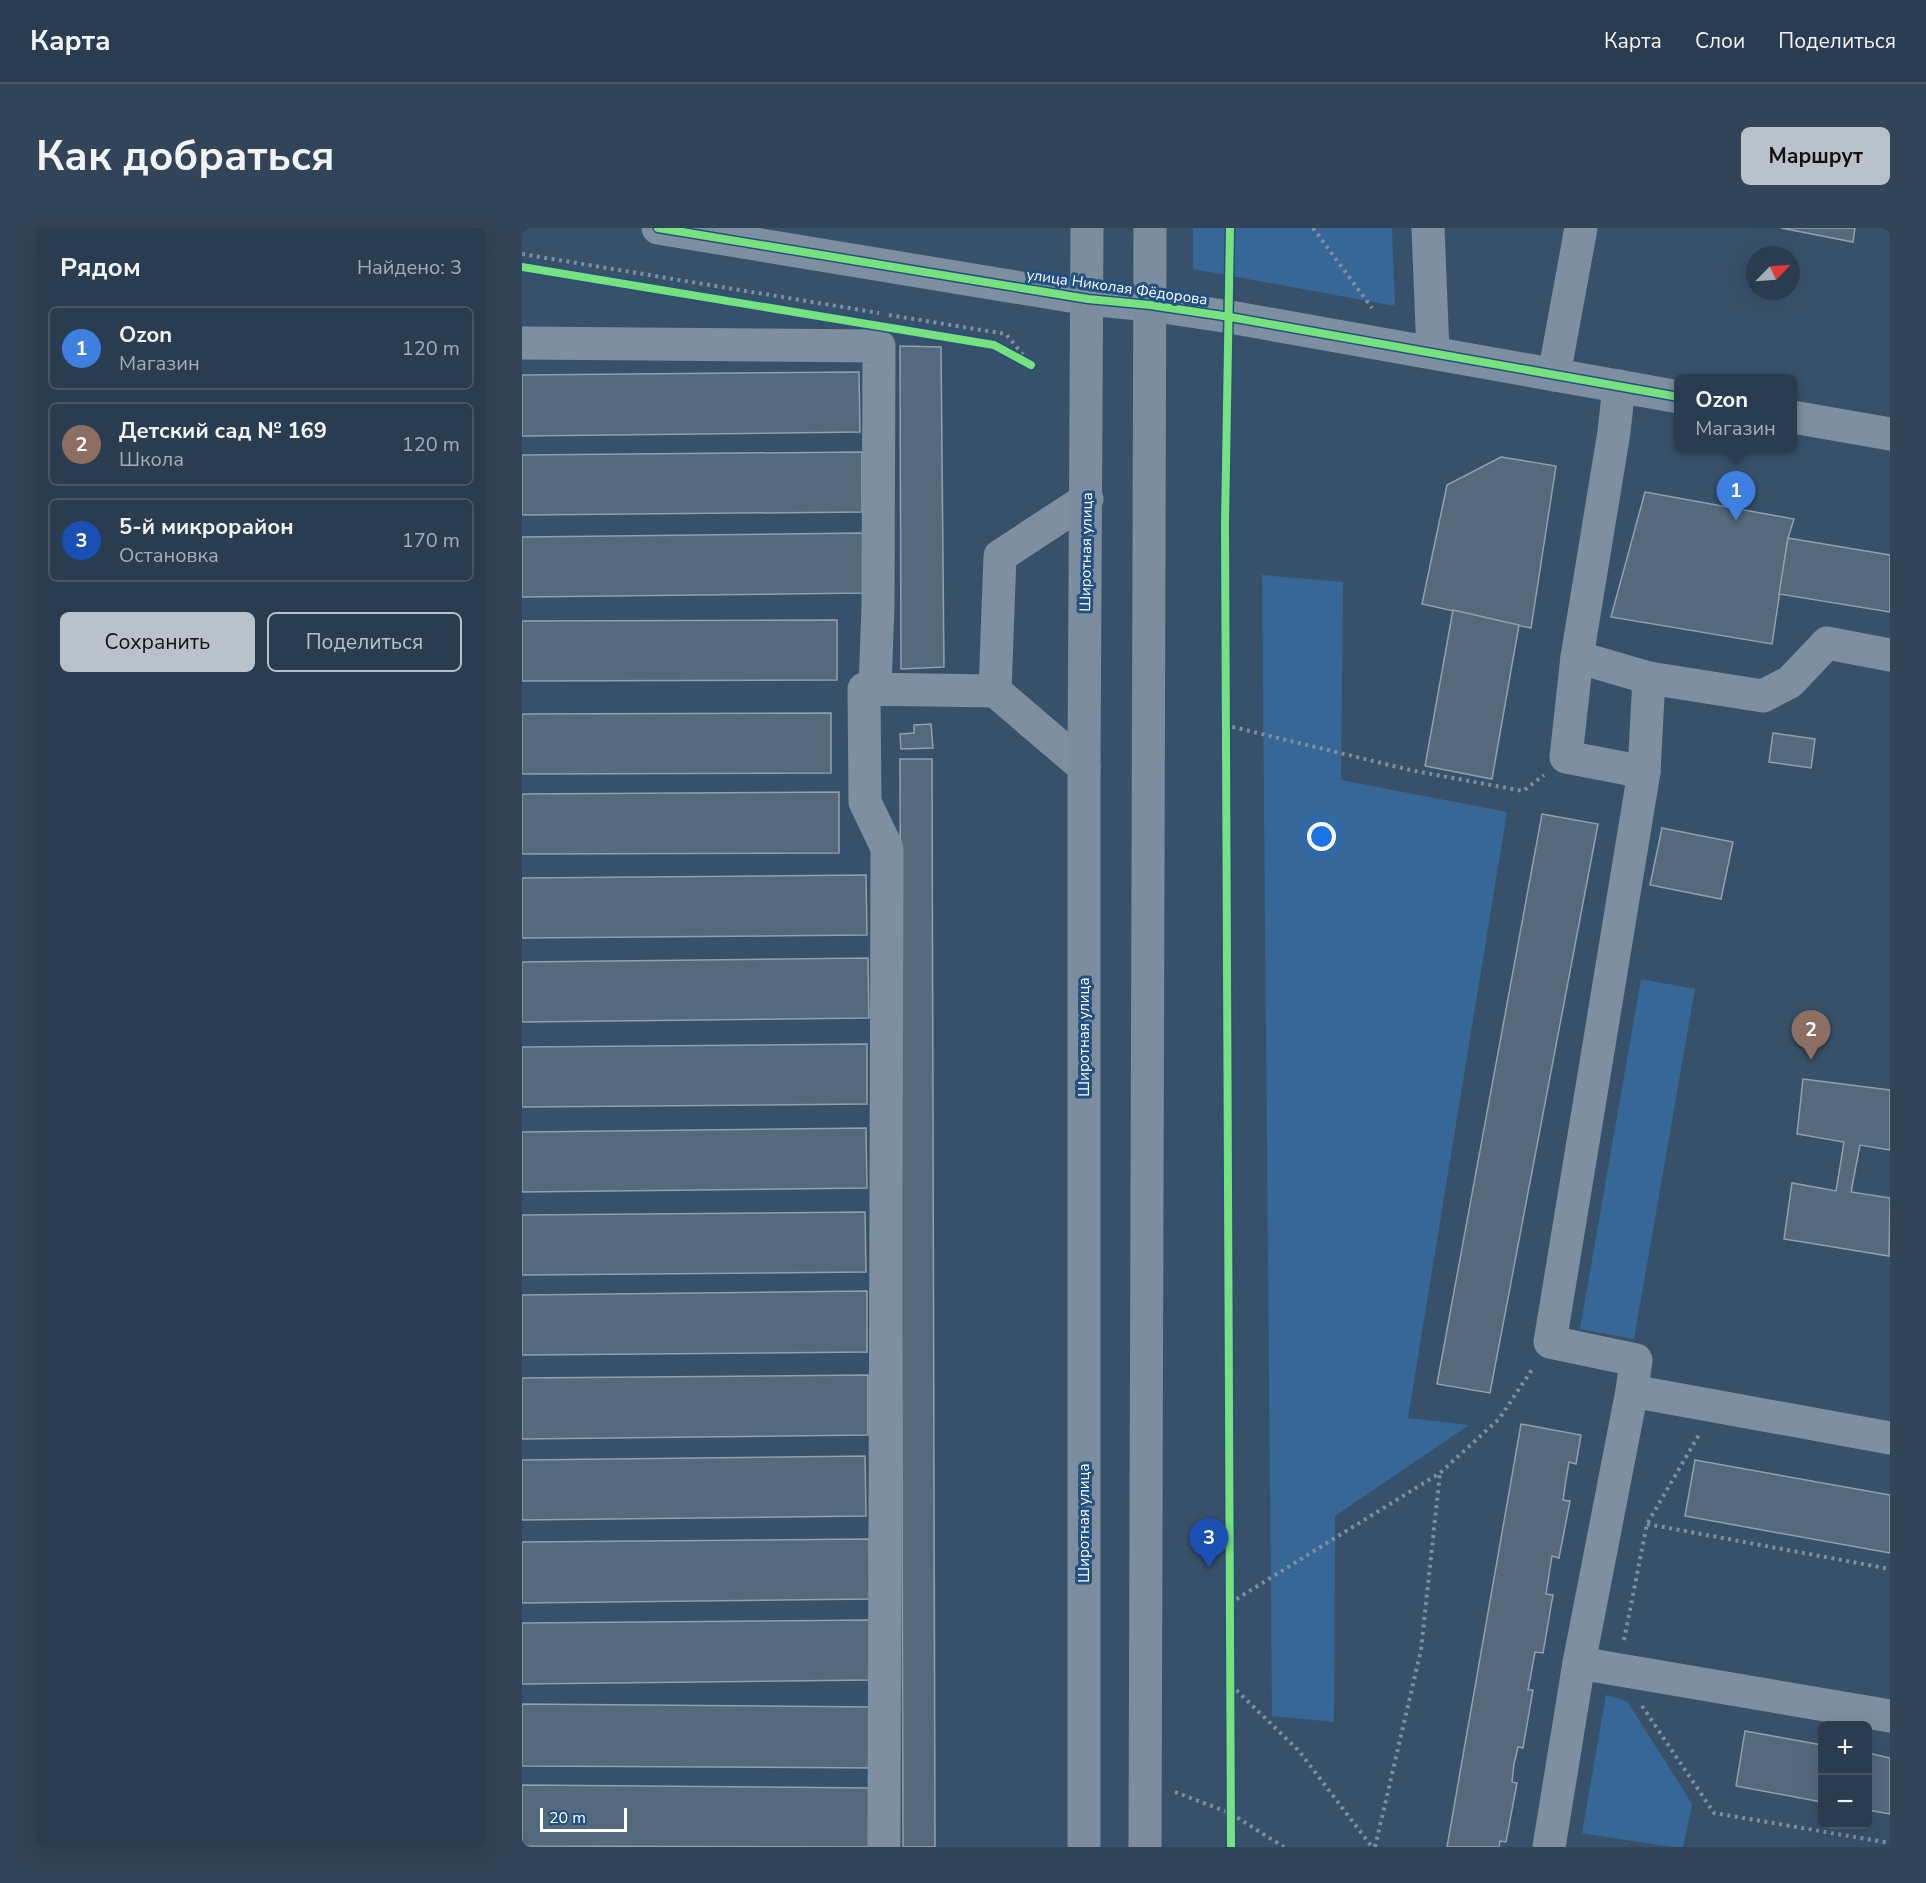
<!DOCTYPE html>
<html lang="ru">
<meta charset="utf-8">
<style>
:root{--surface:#2a3d50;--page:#324457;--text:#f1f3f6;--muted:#a5aeb7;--line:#465667;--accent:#b9c2cb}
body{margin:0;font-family:"Nunito Sans",sans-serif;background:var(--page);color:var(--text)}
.controls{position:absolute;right:18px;bottom:18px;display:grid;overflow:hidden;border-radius:9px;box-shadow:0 6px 24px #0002}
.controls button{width:54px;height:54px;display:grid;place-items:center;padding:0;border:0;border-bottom:2px solid var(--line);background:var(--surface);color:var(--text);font:30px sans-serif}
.compass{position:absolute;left:1224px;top:18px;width:54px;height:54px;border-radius:50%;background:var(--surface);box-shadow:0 6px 24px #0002;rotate:65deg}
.scale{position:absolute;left:18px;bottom:15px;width:87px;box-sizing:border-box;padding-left:6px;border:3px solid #fff;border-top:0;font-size:16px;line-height:21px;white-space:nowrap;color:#fff;-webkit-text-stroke:4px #225080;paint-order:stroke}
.you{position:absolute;left:800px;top:609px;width:21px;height:21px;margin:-15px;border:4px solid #fff;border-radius:50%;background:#1a73e8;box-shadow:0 0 0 9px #1a73e833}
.badge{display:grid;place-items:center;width:39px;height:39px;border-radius:50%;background:var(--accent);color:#fff;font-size:20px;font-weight:700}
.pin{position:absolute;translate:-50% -50px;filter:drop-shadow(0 2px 3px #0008)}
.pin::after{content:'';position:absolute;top:32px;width:21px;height:18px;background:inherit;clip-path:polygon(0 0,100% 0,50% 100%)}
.popup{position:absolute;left:1152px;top:146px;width:123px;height:78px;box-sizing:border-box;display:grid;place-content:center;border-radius:9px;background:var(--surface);filter:drop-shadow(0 2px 4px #0005);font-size:20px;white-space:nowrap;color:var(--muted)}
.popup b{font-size:22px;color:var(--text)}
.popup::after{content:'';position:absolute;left:50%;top:100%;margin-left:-12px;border:12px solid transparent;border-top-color:var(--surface)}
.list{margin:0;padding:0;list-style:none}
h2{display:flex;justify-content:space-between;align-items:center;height:78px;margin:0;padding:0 24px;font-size:26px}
h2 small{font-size:20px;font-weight:400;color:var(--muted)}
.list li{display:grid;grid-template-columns:39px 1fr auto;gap:18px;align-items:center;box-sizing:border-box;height:84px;margin:0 12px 12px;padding:0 12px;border:2px solid var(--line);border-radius:9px}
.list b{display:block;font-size:22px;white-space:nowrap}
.list p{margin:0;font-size:20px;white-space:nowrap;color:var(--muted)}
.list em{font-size:20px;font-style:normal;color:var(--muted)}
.actions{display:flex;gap:12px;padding:18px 24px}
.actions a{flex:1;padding:14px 0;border:2px solid var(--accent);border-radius:9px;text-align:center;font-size:21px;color:var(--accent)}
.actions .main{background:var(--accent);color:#111}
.map{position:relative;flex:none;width:1368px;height:1619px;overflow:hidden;border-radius:9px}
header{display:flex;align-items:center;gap:36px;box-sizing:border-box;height:84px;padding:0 30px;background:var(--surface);border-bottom:2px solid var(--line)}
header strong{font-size:28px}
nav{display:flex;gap:33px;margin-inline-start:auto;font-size:21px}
.intro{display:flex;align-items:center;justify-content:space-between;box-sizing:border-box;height:144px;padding:0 36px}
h1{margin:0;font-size:42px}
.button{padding:15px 27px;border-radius:9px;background:var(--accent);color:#111;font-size:21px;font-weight:700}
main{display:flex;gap:36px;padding:0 36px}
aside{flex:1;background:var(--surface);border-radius:9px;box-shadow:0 6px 24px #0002}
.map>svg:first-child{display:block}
.green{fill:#376796}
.building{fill:#55697d;stroke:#91a0af;stroke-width:1.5}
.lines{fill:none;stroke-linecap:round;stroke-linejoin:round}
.path{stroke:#7d8fa1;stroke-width:4;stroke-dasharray:3 4.5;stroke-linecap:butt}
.minor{stroke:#7d8fa1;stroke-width:33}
.major{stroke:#7c8d9f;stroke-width:33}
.cycleway-casing{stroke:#225080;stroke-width:11}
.cycleway{stroke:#77e17e;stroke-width:8}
.labels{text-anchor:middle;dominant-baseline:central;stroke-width:6;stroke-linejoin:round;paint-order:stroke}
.street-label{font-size:15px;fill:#fff;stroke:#225080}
</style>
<header>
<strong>Карта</strong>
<nav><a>Карта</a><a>Слои</a><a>Поделиться</a></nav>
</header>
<div class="intro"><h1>Как добраться</h1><a class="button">Маршрут</a></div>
<main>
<aside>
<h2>Рядом<small>Найдено: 3</small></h2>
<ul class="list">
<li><span class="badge" style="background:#3f7fe0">1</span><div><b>Ozon</b><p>Магазин</p></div><em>120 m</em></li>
<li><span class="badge" style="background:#8d6e63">2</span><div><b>Детский сад № 169</b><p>Школа</p></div><em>120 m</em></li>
<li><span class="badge" style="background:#1a4fb4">3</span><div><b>5-й микрорайон</b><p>Остановка</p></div><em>170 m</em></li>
</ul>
<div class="actions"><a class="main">Сохранить</a><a>Поделиться</a></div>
</aside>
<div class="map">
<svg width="1368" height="1619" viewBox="0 0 1368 1619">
<rect width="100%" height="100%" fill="#38516a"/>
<g class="green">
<path d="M671,0H870L873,78L671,41Z"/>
<path d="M740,347L821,354L819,552L985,584L886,1190L947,1197L813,1288L812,1494L750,1488Z"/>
<path d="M1119,751L1173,761L1112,1111L1058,1101Z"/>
<path d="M1084,1467L1105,1473L1170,1576L1161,1619H1149L1060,1605Z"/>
</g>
<g class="building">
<path d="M1259,0H1333L1331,14Z"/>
<path d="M378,118L419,119L422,439L379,441Z"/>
<path d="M337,144L338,204L0,208V147Z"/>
<path d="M340,224V284L0,287V227Z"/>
<path d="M979,229L1034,238L1009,400L900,376L925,257Z"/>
<path d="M1123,264L1272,291L1266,310L1250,416L1089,389Z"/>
<path d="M341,305L342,365L0,369V309Z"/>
<path d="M1266,310L1368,327V384L1257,366Z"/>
<path d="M931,382L997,397L970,551L903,538Z"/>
<path d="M315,392V452L0,453V393Z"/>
<path d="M309,485V545L0,546V486Z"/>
<path d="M409,496L411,520L379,521L378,506L392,505V497Z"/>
<path d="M1251,505L1293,511L1289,540L1247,534Z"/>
<path d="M378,531H410L413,1619H381Z"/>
<path d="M317,564V625L0,626V566Z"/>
<path d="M1020,586L1076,596L968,1165L915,1156Z"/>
<path d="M1140,600L1211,614L1199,671L1128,657Z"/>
<path d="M344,647L345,707L0,710V650Z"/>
<path d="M346,730L347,790L0,794V734Z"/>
<path d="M345,816V876L0,879V819Z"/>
<path d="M1281,851L1368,862V922L1338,917L1329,964L1368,970L1367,1028L1262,1011L1270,955L1314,963L1322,914L1275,906Z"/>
<path d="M344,900L345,960L0,964V904Z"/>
<path d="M343,984L344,1044L0,1047V987Z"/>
<path d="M345,1063V1124L0,1127V1067Z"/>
<path d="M346,1147V1207L0,1211V1150Z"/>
<path d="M999,1196L1059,1207L1054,1236L1047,1234L1044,1252L1041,1272L1048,1273L1037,1330L1030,1328L1024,1366L1031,1367L1021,1425L1013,1424L1006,1462H1011L1001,1520L996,1519L992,1536L990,1554L995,1555L984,1614L978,1613L977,1619H925Z"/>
<path d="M343,1228L344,1288L0,1292V1232Z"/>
<path d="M1173,1232L1368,1267V1325L1163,1288Z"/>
<path d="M347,1311L348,1371L0,1375V1314Z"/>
<path d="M348,1392L349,1452L0,1456V1395Z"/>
<path d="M0,1476L353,1479V1540L0,1538Z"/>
<path d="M1223,1503L1300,1517V1574L1214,1558Z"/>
<path d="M1346,1525L1368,1530V1586L1346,1582Z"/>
<path d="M0,1557L350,1560V1619L0,1618Z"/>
</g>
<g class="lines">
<g class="path">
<path d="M708,0L709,59"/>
<path d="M791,0L850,80"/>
<path d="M0,26L357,85"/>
<path d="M367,87L484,106L509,137"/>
<path d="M707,121L703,296L709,1619"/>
<path d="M703,497L888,542L1001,563L1022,547"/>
<path d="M1125,1296L1368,1341"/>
<path d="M708,1375L918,1245L977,1191L1011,1140"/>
<path d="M1102,1412L1125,1296L1178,1205"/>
<path d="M709,1457L777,1523L850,1619"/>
<path d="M1120,1478L1192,1585L1368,1615"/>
<path d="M653,1564L708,1585L762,1619"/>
<path d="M853,1619L899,1422L918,1245"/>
</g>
<g class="minor">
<path d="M136,0L566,71L628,77L708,89L1157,169"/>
<path d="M906,0L911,124"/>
<path d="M0,115L357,118L356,378L353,460"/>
<path d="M1032,147L1059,0"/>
<path d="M1271,189L1368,206"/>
<path d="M1055,429L1127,450L1241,468L1268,454L1305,415L1368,427"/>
<path d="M562,539L473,463L478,328L565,271"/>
<path d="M1122,544L1127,450"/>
<path d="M1110,1163L1368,1210"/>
<path d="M1057,1435L1368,1488"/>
<path d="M362,1619L365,635V620L343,574L342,461L473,463"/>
<path d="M1027,1619L1057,1435L1110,1163L1114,1132L1028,1114L1122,544L1044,529L1055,429L1092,204L1097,158"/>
</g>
<g class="major">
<path d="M562,1619V539L565,0"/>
<path d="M623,1619L628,0"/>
</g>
<defs>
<g id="cycleway">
<path d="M136,0L566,71L628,77L708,89L1157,169"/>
<path d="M708,0L703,296L709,1619"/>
<path d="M0,39L472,117L509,137"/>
</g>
</defs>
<use href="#cycleway" class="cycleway-casing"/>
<use href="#cycleway" class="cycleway"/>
</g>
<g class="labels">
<g class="street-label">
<text transform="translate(595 59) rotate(8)">улица Николая Фёдорова</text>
<text transform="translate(564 324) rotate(-89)">Широтная улица</text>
<text transform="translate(562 809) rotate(-90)">Широтная улица</text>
<text transform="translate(562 1295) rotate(-90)">Широтная улица</text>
</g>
</g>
</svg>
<div class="controls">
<button>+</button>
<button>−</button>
</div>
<svg class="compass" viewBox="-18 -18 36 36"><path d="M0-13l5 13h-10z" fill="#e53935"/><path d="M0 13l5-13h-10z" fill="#a5aeb7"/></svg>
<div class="scale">20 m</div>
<div class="you"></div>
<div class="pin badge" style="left:1214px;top:293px;background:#3f7fe0">1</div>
<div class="popup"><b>Ozon</b>Магазин</div>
<div class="pin badge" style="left:1289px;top:832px;background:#8d6e63">2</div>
<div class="pin badge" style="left:687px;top:1340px;background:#1a4fb4">3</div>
</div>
</main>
